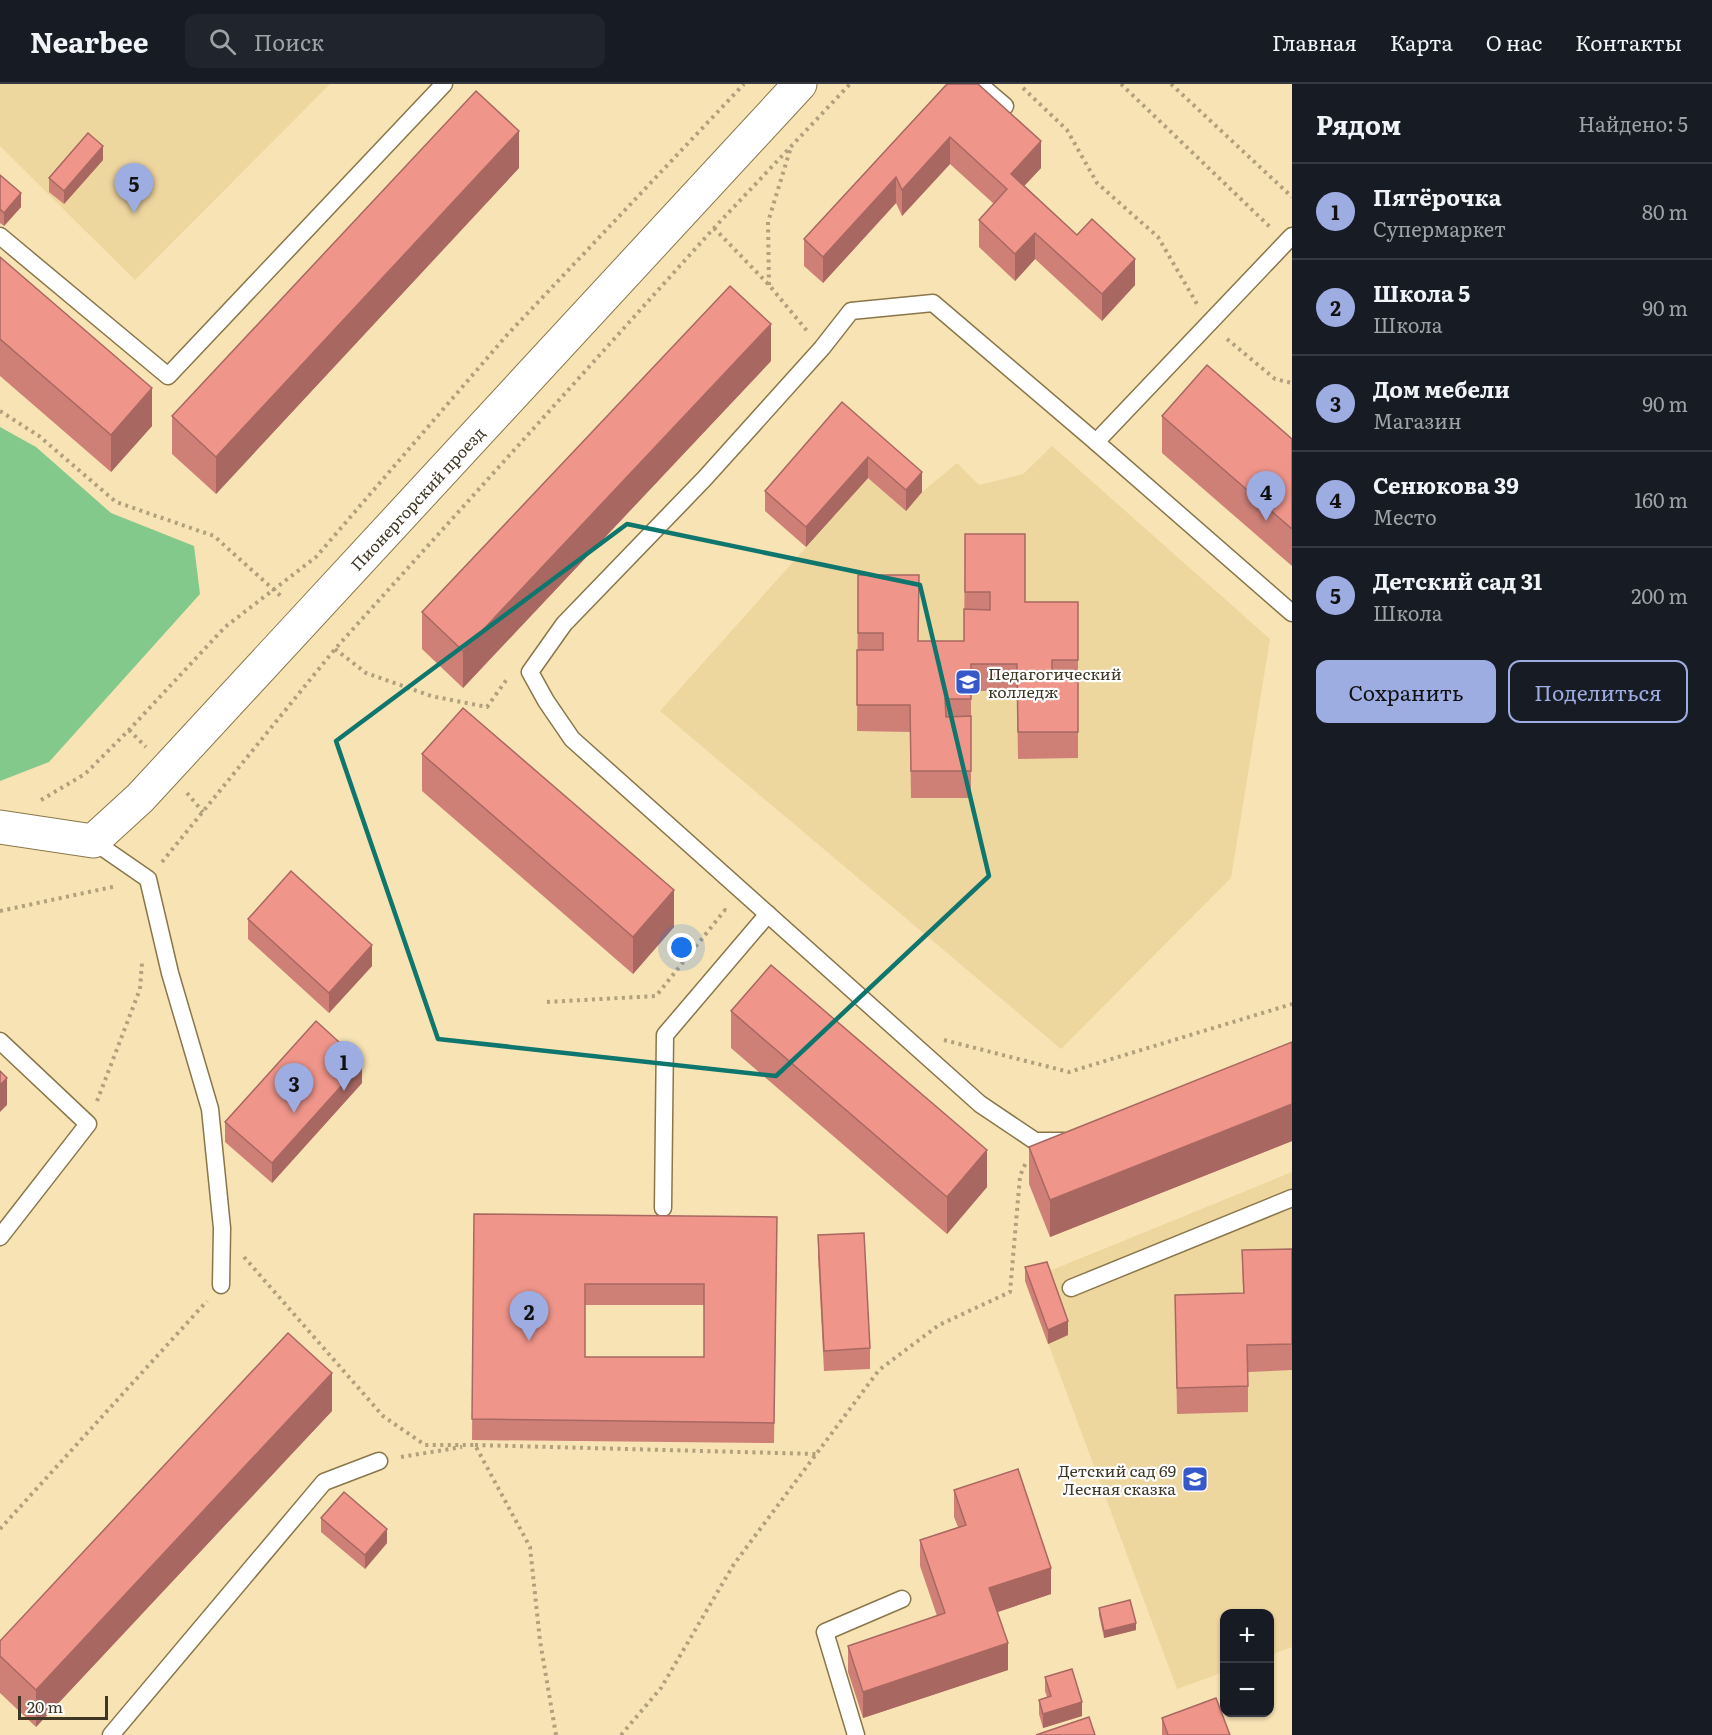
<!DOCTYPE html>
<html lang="ru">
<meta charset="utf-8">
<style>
:root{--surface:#171b24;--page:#20242c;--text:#f1f3f6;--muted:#9ea1a6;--line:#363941;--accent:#9dade2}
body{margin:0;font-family:Literata,serif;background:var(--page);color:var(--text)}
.controls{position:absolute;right:18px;bottom:18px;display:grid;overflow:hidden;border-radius:12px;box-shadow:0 2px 4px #0004}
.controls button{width:54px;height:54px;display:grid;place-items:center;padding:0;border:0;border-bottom:2px solid var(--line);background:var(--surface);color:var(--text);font:30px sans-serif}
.scale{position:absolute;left:18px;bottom:15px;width:90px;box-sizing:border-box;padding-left:6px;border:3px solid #3f3724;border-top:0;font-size:16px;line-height:21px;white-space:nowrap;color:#3f3724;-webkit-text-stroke:4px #fff;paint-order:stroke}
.you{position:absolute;left:682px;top:864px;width:21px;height:21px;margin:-15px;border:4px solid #fff;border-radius:50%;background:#1a73e8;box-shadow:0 0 0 9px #1a73e833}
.badge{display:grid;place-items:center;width:39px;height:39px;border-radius:50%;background:var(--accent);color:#111;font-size:20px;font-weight:700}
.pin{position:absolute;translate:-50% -50px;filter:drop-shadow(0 2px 3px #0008)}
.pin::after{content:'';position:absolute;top:32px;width:21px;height:18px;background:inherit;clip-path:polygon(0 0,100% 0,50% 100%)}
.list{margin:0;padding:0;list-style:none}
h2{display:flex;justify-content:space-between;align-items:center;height:78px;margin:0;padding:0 24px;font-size:26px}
h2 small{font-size:20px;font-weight:400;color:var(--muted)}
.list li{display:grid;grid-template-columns:39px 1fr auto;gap:18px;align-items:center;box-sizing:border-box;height:96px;padding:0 24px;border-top:2px solid var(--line)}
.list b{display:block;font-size:22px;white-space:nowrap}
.list p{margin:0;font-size:20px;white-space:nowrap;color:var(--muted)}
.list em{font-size:20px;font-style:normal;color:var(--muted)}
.actions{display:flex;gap:12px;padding:18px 24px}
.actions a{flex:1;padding:14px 0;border:2px solid var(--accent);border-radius:12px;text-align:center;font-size:21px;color:var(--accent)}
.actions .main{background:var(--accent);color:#111}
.icon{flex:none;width:33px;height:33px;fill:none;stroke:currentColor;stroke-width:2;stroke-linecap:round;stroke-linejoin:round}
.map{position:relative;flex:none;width:1292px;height:1651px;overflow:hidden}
header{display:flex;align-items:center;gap:36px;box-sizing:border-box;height:84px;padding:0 30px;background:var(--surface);border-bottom:2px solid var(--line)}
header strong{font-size:28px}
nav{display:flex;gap:33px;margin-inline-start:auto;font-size:21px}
.search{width:420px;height:54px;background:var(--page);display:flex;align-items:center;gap:15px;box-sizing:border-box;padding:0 21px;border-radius:12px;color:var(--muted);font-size:22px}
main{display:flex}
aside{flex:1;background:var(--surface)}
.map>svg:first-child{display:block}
.built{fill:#eed69f}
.forest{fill:#83c98b}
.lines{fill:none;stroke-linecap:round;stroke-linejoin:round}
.lane-casing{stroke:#89774a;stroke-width:19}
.street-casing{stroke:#89774a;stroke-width:35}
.path{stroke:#b0a07c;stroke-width:4;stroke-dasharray:3 4.5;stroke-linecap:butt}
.lane{stroke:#fff;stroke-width:16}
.street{stroke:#fff;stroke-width:33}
.wall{fill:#ce8077;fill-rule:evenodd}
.shaded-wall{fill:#a86861}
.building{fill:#f0958a;stroke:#a86861;stroke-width:1.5;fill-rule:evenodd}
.marked{fill:none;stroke:#0f766e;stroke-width:4.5;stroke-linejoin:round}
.labels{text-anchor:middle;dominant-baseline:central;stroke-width:4.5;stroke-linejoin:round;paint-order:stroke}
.street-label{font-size:16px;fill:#3f3724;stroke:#fff}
.poi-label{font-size:16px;fill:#3f3724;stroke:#fff;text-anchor:start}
</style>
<header>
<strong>Nearbee</strong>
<div class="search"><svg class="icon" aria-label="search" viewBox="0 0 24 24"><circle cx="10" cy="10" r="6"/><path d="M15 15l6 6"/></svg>Поиск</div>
<nav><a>Главная</a><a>Карта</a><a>О нас</a><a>Контакты</a></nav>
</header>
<main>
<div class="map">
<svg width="1292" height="1651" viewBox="0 0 1292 1651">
<rect width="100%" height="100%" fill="#f8e3b4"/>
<g class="built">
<path d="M0,0H330L135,196L0,62Z"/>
<path d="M1052,362L1270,555L1231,794L1061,965L660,627L868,394L922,408L957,379L979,401L1023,390Z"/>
<path d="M1292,1088V1563L1270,1571V1530H1224V1588L1177,1605L1025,1197Z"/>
</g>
<path class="forest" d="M0,343L36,363L111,429L194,462L200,510L49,678L0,697Z"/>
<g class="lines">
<defs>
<g id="lane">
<path d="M979,0L1005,22"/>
<path d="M0,152L168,292L444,0"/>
<path d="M1292,152L1096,358L1292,529"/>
<path d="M93,757L148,795L170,889L210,1025L222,1144L221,1201"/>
<path d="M0,957L88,1040L0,1153"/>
<path d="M1064,1057H1035L980,1020L572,655L546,617L530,588L564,540L705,394L822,264L851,227L933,219L1096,358"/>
<path d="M663,1124L665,951L768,830"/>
<path d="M1071,1204L1292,1114"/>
<path d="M111,1651L324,1398L379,1377"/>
<path d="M856,1651L825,1548L902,1515"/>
</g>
<g id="street">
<path id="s1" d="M0,743L93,757L140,714L800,0"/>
</g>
</defs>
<use href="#lane" class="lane-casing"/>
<use href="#street" class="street-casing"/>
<g class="path">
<path d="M1121,0L1270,143"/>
<path d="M1171,0L1292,113"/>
<path d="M1023,4L1067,46L1097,99L1158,153L1197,220"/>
<path d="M714,144L769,201L808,248"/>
<path d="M769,201L768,138L791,63"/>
<path d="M1227,255L1275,295L1292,299"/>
<path d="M0,327L39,352L116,418L214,452L283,514"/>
<path d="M335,565L366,589L431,612L487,623L507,595"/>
<path d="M129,646L146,663"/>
<path d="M187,709L203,728"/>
<path d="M41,716L85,690L129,646L225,543L316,473L507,251L744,0"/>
<path d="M162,778L335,565L714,144L850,0"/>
<path d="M0,827L117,802"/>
<path d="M547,918L656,912L725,826L728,829"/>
<path d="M944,956L1069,988L1292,920"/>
<path d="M97,1017L140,905L142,879"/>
<path d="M244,1173L383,1332L425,1361H475L530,1463L540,1557L556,1651"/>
<path d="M475,1361L816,1370"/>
<path d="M401,1373L462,1363"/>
<path d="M0,1445L207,1217"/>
<path d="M621,1651L661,1604L734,1480L879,1286L939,1241L1010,1208L1020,1092L1027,1076"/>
</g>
<use href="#lane" class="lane"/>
<use href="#street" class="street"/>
</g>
<g class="wall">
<path d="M947,0L1041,84L1024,102L1077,151L1135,201L1102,237L1035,175L1015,197L979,163V136L994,120L950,80L902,132L896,119L823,199L804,182V155Z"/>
<path d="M103,76L64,120L49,108V94Z"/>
<path d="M519,84L216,410L172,370V332Z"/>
<path d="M0,91L21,123L4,142L0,139Z"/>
<path d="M0,173L152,342L111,388L0,292Z"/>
<path d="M771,277L463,604L422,565V528Z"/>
<path d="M842,318L922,408L906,427L868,394L806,463L765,427V407Z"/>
<path d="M1162,332L1292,355V482L1162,369Z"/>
<path d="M965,450L1025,518H1078V674L1018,675L1017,607H971V714H911L910,648L857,647L858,491L918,557H964Z"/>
<path d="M422,670L674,843L633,890L422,707Z"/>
<path d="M248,835L372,882L329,929L248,855Z"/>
<path d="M731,927L987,1103L947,1150L731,964Z"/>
<path d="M1292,958V1057L1050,1153L1029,1100V1063Z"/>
<path d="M362,999L272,1099L225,1058V1038Z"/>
<path d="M474,1130L777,1133L774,1359L472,1356ZM585,1221H704V1273H585Z"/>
<path d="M818,1151L870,1264V1285L824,1287L818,1172Z"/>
<path d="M1292,1165V1286L1248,1288V1328L1177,1330L1175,1211L1243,1209L1242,1166Z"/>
<path d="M1025,1183L1068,1251L1048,1260L1025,1197Z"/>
<path d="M332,1327L36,1643L0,1609V1557Z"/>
<path d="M954,1406L1051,1510L997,1528L1008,1586L863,1634L848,1588V1562L937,1532L920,1482V1456L958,1443L954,1433Z"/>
<path d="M321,1434L387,1459L365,1485L321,1448Z"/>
<path d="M1099,1524L1136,1546L1104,1554L1099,1531Z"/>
<path d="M1045,1593L1082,1632L1043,1644L1039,1630V1616L1047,1613L1045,1607Z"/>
<path d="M1162,1634L1230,1651H1162Z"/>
</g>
<g class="shaded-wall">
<path d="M519,47V84L216,410V373Z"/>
<path d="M950,53V80L902,132V106Z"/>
<path d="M1041,57V84L1011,116V90Z"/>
<path d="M103,62V76L64,120V107Z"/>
<path d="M896,93V119L823,199V173Z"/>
<path d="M21,109V123L4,142V129Z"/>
<path d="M1035,149V175L1015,197V170Z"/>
<path d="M1135,175V201L1102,237V210Z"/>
<path d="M771,240V277L463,604V567Z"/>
<path d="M152,304V342L111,388V351Z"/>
<path d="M868,373V394L806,463V443Z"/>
<path d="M922,388V408L906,427V406Z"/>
<path d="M674,806V843L633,890V853Z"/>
<path d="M372,861V882L329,929V909Z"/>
<path d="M362,979V999L272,1099V1079Z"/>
<path d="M7,994V1021L0,1028V1001Z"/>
<path d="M1292,1020V1057L1050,1153V1116Z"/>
<path d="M987,1066V1103L947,1150V1113Z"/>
<path d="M1068,1237V1251L1048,1260V1246Z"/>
<path d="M332,1289V1327L36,1643V1606Z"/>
<path d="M387,1445V1459L365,1485V1471Z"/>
<path d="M1051,1484V1510L989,1531V1504Z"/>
<path d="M1136,1539V1546L1104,1554V1547Z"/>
<path d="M1008,1559V1586L863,1634V1608Z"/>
<path d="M1082,1618V1632L1043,1644V1630Z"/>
</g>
<g class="building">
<path d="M947,0H978L1041,57L1011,90L1077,151L1092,135L1135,175L1102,210L1035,149L1015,170L979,136L1007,105L950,53L902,106L896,93L823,173L804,155Z"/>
<path d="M476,7L519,47L216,373L172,332Z"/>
<path d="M88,49L103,62L64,107L49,94Z"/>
<path d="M0,91L21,109L4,129L0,125Z"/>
<path d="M0,173L152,304L111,351L0,255Z"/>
<path d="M730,202L771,240L463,567L422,528Z"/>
<path d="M1207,281L1292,355V445L1162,332Z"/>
<path d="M842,318L922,388L906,406L868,373L806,443L765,407Z"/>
<path d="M965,450H1025V518H1078V576H1052V593H1078V648H1018L1017,580H971V615H945L946,633L971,632V687H911L910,621H857V566H883V549H858V491H919L918,557H964V525L990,526V508H965Z"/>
<path d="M463,624L674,806L633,853L422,670Z"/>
<path d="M291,787L372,861L329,909L248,835Z"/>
<path d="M771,881L987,1066L947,1113L731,927Z"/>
<path d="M316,937L362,979L272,1079L225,1038Z"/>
<path d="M1292,958V1020L1050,1116L1029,1063Z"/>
<path d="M0,987L7,994L0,1001Z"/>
<path d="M474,1130L777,1133L774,1339L472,1335ZM585,1200H704V1273H585Z"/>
<path d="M864,1149L870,1264L824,1267L818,1151Z"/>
<path d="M1292,1165V1260L1247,1261L1248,1302L1177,1304L1175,1211L1244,1209L1242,1166Z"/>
<path d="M1047,1178L1068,1237L1048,1246L1025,1183Z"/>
<path d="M288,1249L332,1289L36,1606L0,1572V1557Z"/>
<path d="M1018,1385L1051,1484L989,1504L1008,1559L863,1608L848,1562L945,1529L920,1456L966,1441L954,1406Z"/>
<path d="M344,1408L387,1445L365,1471L321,1434Z"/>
<path d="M1130,1516L1136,1539L1104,1547L1099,1524Z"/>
<path d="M1072,1585L1082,1618L1043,1630L1039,1616L1051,1612L1045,1593Z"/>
<path d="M1216,1614L1230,1651H1168L1162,1634Z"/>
<path d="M1089,1633L1095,1651H1036Z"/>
</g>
<path class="marked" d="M627,440L920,501L989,792L776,992L438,955L336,657Z"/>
<defs>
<symbol id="university-square" viewBox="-11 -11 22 22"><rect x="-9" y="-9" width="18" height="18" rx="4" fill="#3758c9" stroke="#fff"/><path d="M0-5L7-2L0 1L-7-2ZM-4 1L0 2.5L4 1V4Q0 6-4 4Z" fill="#fff"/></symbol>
<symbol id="school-square" viewBox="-11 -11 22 22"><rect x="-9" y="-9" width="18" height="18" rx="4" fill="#3758c9" stroke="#fff"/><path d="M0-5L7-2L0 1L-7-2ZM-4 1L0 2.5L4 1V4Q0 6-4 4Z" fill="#fff"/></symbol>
</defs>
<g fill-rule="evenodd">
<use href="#university-square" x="953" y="583" width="30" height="30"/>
<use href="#school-square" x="1180" y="1380" width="30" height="30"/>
</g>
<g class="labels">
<g class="street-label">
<text stroke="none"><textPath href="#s1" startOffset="566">Пионергорский проезд</textPath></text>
</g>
<g class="poi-label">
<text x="988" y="589">Педагогический<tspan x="988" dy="18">колледж</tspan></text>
<text x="1176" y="1386" text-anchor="end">Детский сад 69<tspan x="1176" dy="18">Лесная сказка</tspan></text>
</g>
</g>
</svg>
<div class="controls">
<button>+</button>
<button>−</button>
</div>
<div class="scale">20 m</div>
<div class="you"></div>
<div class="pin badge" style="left:344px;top:1007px">1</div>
<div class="pin badge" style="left:529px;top:1257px">2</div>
<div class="pin badge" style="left:294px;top:1029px">3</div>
<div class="pin badge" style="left:1266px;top:437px">4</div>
<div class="pin badge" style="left:134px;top:129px">5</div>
</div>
<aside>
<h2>Рядом<small>Найдено: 5</small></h2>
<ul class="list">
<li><span class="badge">1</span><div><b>Пятёрочка</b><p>Супермаркет</p></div><em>80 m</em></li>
<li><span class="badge">2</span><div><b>Школа 5</b><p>Школа</p></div><em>90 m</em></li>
<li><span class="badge">3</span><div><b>Дом мебели</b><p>Магазин</p></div><em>90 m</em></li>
<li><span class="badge">4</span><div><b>Сенюкова 39</b><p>Место</p></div><em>160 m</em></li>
<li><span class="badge">5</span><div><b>Детский сад 31</b><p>Школа</p></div><em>200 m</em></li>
</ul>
<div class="actions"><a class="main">Сохранить</a><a>Поделиться</a></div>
</aside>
</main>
